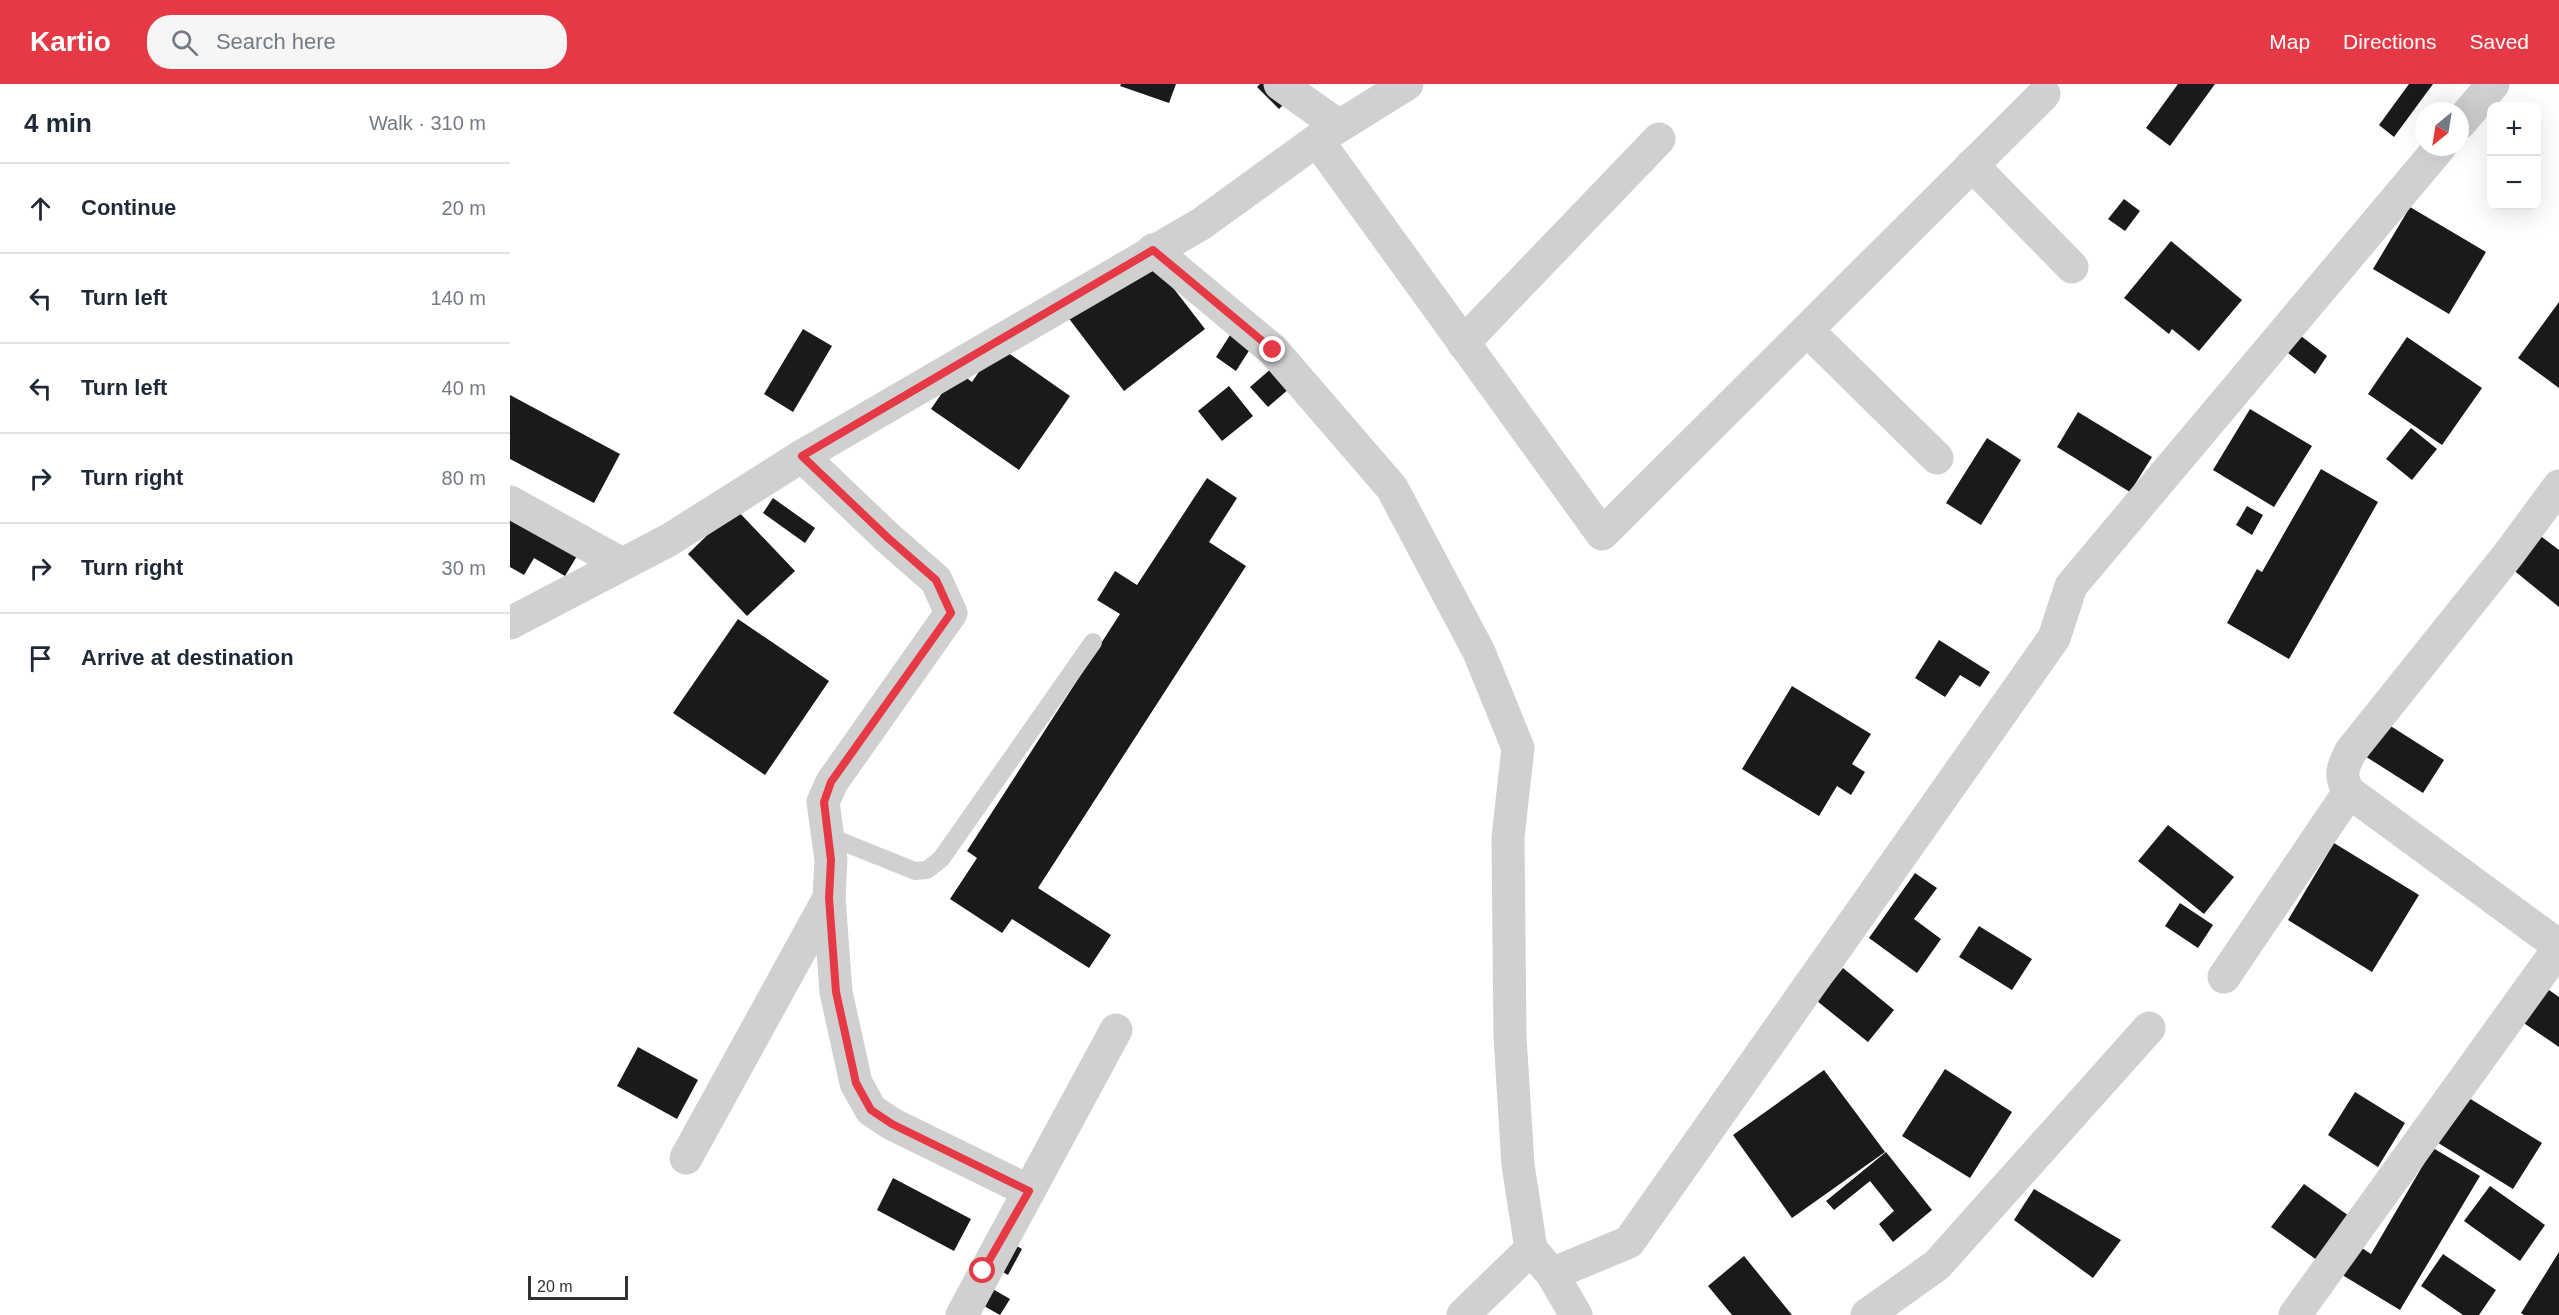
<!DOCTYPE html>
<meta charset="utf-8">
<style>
:root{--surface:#fff;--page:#f6f6f7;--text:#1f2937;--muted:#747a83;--line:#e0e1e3;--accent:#e63946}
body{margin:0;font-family:Arial,sans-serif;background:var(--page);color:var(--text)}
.controls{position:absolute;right:18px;top:18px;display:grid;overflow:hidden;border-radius:12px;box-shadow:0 6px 24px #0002}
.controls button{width:54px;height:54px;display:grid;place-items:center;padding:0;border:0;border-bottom:2px solid var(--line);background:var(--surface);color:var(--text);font:30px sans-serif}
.compass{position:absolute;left:1905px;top:18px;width:54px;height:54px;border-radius:50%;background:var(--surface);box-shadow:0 6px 24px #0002;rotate:210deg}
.scale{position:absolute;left:18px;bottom:15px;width:100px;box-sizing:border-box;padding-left:6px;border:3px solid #333;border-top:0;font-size:16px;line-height:21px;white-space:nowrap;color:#333;-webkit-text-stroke:4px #fff;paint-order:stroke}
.stop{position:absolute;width:18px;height:18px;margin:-14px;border:4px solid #e63946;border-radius:50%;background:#fff}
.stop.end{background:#e63946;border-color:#fff;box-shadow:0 2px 6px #0008}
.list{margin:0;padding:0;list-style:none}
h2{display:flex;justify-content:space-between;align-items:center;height:78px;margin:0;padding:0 24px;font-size:26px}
h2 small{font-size:20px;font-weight:400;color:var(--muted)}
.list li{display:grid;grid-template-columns:39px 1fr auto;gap:18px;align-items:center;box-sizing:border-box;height:90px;padding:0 24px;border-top:2px solid var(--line)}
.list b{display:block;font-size:22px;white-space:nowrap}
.list em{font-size:20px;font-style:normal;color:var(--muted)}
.icon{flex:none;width:33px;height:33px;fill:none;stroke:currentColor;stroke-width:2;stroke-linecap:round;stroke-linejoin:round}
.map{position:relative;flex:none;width:2049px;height:1231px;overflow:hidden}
header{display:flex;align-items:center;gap:36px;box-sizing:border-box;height:84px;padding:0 30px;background:var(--accent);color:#fff}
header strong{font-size:28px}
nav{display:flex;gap:33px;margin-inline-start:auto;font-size:21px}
.search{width:420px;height:54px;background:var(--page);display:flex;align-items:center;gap:15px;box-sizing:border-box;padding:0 21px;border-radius:24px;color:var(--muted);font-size:22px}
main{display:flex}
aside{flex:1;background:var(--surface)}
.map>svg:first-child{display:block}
.building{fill:#1a1a1a}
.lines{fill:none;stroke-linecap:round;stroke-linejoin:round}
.service{stroke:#d0d0d0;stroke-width:18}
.minor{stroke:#d0d0d0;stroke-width:33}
.route{stroke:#e63946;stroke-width:8}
</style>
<header>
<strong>Kartio</strong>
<div class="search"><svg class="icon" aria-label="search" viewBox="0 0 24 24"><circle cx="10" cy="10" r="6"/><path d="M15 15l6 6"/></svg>Search here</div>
<nav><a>Map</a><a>Directions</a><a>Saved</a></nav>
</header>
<main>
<aside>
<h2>4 min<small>Walk · 310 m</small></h2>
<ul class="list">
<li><svg class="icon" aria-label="ahead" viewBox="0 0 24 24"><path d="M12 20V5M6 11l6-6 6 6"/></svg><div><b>Continue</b></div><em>20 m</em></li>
<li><svg class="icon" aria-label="left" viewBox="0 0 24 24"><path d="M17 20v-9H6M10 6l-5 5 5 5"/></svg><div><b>Turn left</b></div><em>140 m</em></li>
<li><svg class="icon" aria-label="left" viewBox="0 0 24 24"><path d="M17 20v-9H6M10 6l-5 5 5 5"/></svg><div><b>Turn left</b></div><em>40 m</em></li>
<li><svg class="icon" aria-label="right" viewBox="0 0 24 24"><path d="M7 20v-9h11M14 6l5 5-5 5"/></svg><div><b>Turn right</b></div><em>80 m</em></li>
<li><svg class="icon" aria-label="right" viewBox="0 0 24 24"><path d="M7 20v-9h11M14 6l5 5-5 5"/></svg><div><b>Turn right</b></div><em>30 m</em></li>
<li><svg class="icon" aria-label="arrive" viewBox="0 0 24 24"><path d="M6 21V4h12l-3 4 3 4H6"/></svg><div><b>Arrive at destination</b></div></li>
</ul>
</aside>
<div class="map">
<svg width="2049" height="1231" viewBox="0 0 2049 1231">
<rect width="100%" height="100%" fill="#fff"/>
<g class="building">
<path d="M611,0H666L659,19L610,2Z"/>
<path d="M750,0H767L780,14L769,25L747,3Z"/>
<path d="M1668,0H1705L1660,62L1636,44Z"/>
<path d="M1899,0H1923L1884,53L1869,41Z"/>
<path d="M1614,115L1630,127L1615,147L1598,135Z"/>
<path d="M1900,123L1976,168L1939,230L1863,185Z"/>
<path d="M1661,157L1732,216L1689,267L1662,245L1659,250L1614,214Z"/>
<path d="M637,170L695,245L614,307L557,232Z"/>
<path d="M2049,218V304L2008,274Z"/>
<path d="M293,245L322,262L283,328L254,310Z"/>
<path d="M722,248L742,262L726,287L706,273Z"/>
<path d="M1791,252L1817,272L1805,290L1778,269Z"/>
<path d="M1897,253L1972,304L1932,361L1858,310Z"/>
<path d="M487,261L560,312L509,386L421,325L447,287L462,298Z"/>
<path d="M762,284L780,304L758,323L740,303Z"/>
<path d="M719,302L743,332L712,357L688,327Z"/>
<path d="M0,311L110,370L84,419L0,375Z"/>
<path d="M1740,325L1802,362L1764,423L1703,386Z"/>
<path d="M1568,328L1642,373L1620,408L1547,363Z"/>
<path d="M1901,344L1927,365L1902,396L1876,375Z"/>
<path d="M1477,354L1511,376L1471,441L1436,419Z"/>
<path d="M1811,385L1868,418L1779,575L1717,539L1747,485L1752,488Z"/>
<path d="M697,394L727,414L699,458L736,482L528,804L601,851L579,884L502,835L492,849L440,815L467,774L457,767L610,530L587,516L605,487L627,501Z"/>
<path d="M263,414L305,444L295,459L253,429Z"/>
<path d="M1737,422L1753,431L1742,451L1726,441Z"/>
<path d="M225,424L285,487L237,532L178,470Z"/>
<path d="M0,427L70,467L55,492L24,474L14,491L0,483Z"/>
<path d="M2023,446L2049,466V523L1996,480Z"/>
<path d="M228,535L319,597L255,691L163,629Z"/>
<path d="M1429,556L1480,588L1470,603L1450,591L1435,613L1405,594Z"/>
<path d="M1282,602L1361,650L1342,680L1355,688L1341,711L1327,702L1309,732L1232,685Z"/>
<path d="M1868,634L1934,676L1913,709L1847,667Z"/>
<path d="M1658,741L1724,793L1694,830L1628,777Z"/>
<path d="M1824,759L1909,811L1862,888L1778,836Z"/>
<path d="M1405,789L1427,804L1404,835L1431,855L1407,889L1359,854Z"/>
<path d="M1670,819L1703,841L1688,864L1655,842Z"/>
<path d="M1469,842L1522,875L1502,906L1449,873Z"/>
<path d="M1333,884L1384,926L1358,958L1307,917Z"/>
<path d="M2026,897L2049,913V963L2002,931Z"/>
<path d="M128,963L188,996L167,1035L107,1002Z"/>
<path d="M1435,985L1502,1028L1460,1094L1392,1052Z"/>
<path d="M1314,986L1375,1068L1282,1134L1223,1051Z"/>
<path d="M1845,1008L1895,1039L1868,1083L1818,1051Z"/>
<path d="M1954,1011L2032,1059L2003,1105L1925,1057Z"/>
<path d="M1923,1064L1970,1092L1890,1226L1829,1189L1846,1160L1861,1170Z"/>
<path d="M1376,1068L1422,1126L1383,1158L1369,1140L1384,1127L1360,1097L1324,1126L1316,1117Z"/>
<path d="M383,1094L461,1135L444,1167L367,1126Z"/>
<path d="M1794,1100L1842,1134L1811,1179L1761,1143Z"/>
<path d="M1980,1102L2035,1141L2010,1177L1954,1137Z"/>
<path d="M1524,1105L1611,1156L1583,1194L1504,1136Z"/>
<path d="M493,1154L512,1165L498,1191L479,1180Z"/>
<path d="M2049,1168V1231H2014L2011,1229Z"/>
<path d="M1933,1170L1986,1206L1969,1231H1953L1911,1202Z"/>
<path d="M1234,1172L1282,1231H1222L1198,1202Z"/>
<path d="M474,1200L500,1215L490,1231L465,1217Z"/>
</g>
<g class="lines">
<path class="service" d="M318,752L405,787L417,786L431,775L583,558"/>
<g class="minor">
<path d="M770,0L829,42"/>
<path d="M1950,39L1983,0"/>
<path d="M807,56L1092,450L1534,10"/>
<path d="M1462,81L1562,183"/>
<path d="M643,166L763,266L882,404L969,568L1008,664L998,753L1000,953L1008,1081L1021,1165L1042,1190L1066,1231"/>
<path d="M1297,246L1427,374"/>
<path d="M953,259L1149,55"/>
<path d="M2049,402L1998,471L1841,667C1832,684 1829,692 1839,708L2049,862"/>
<path d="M0,418L112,480"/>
<path d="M0,539L159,456L292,372L691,140L807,56L897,0"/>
<path d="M319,814L326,908L346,999L361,1026L382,1040L519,1107"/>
<path d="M1714,893L1839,708"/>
<path d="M176,1074L319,814L321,776L313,718L322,698L441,529L426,496L378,454L292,372"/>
<path d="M1042,1190L1119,1158L1544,554L1561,502L1930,63"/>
<path d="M452,1231L606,946"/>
<path d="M953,1231L1021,1165"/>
<path d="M1357,1231L1427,1181L1639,944"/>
<path d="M1785,1231L2049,864"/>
</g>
</g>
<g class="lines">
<path class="route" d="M473,1187L519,1107L382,1040L361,1026L346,999L326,908L319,814L321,776L314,718L321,698L441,529L426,496L378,454L292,372L643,166L763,266"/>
</g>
</svg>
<div class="controls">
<button>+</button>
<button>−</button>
</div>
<svg class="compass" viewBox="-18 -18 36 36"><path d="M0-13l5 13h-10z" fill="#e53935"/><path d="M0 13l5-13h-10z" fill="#747a83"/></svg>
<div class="scale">20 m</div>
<div class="stop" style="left:473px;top:1187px"></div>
<div class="stop end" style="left:763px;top:266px"></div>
</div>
</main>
